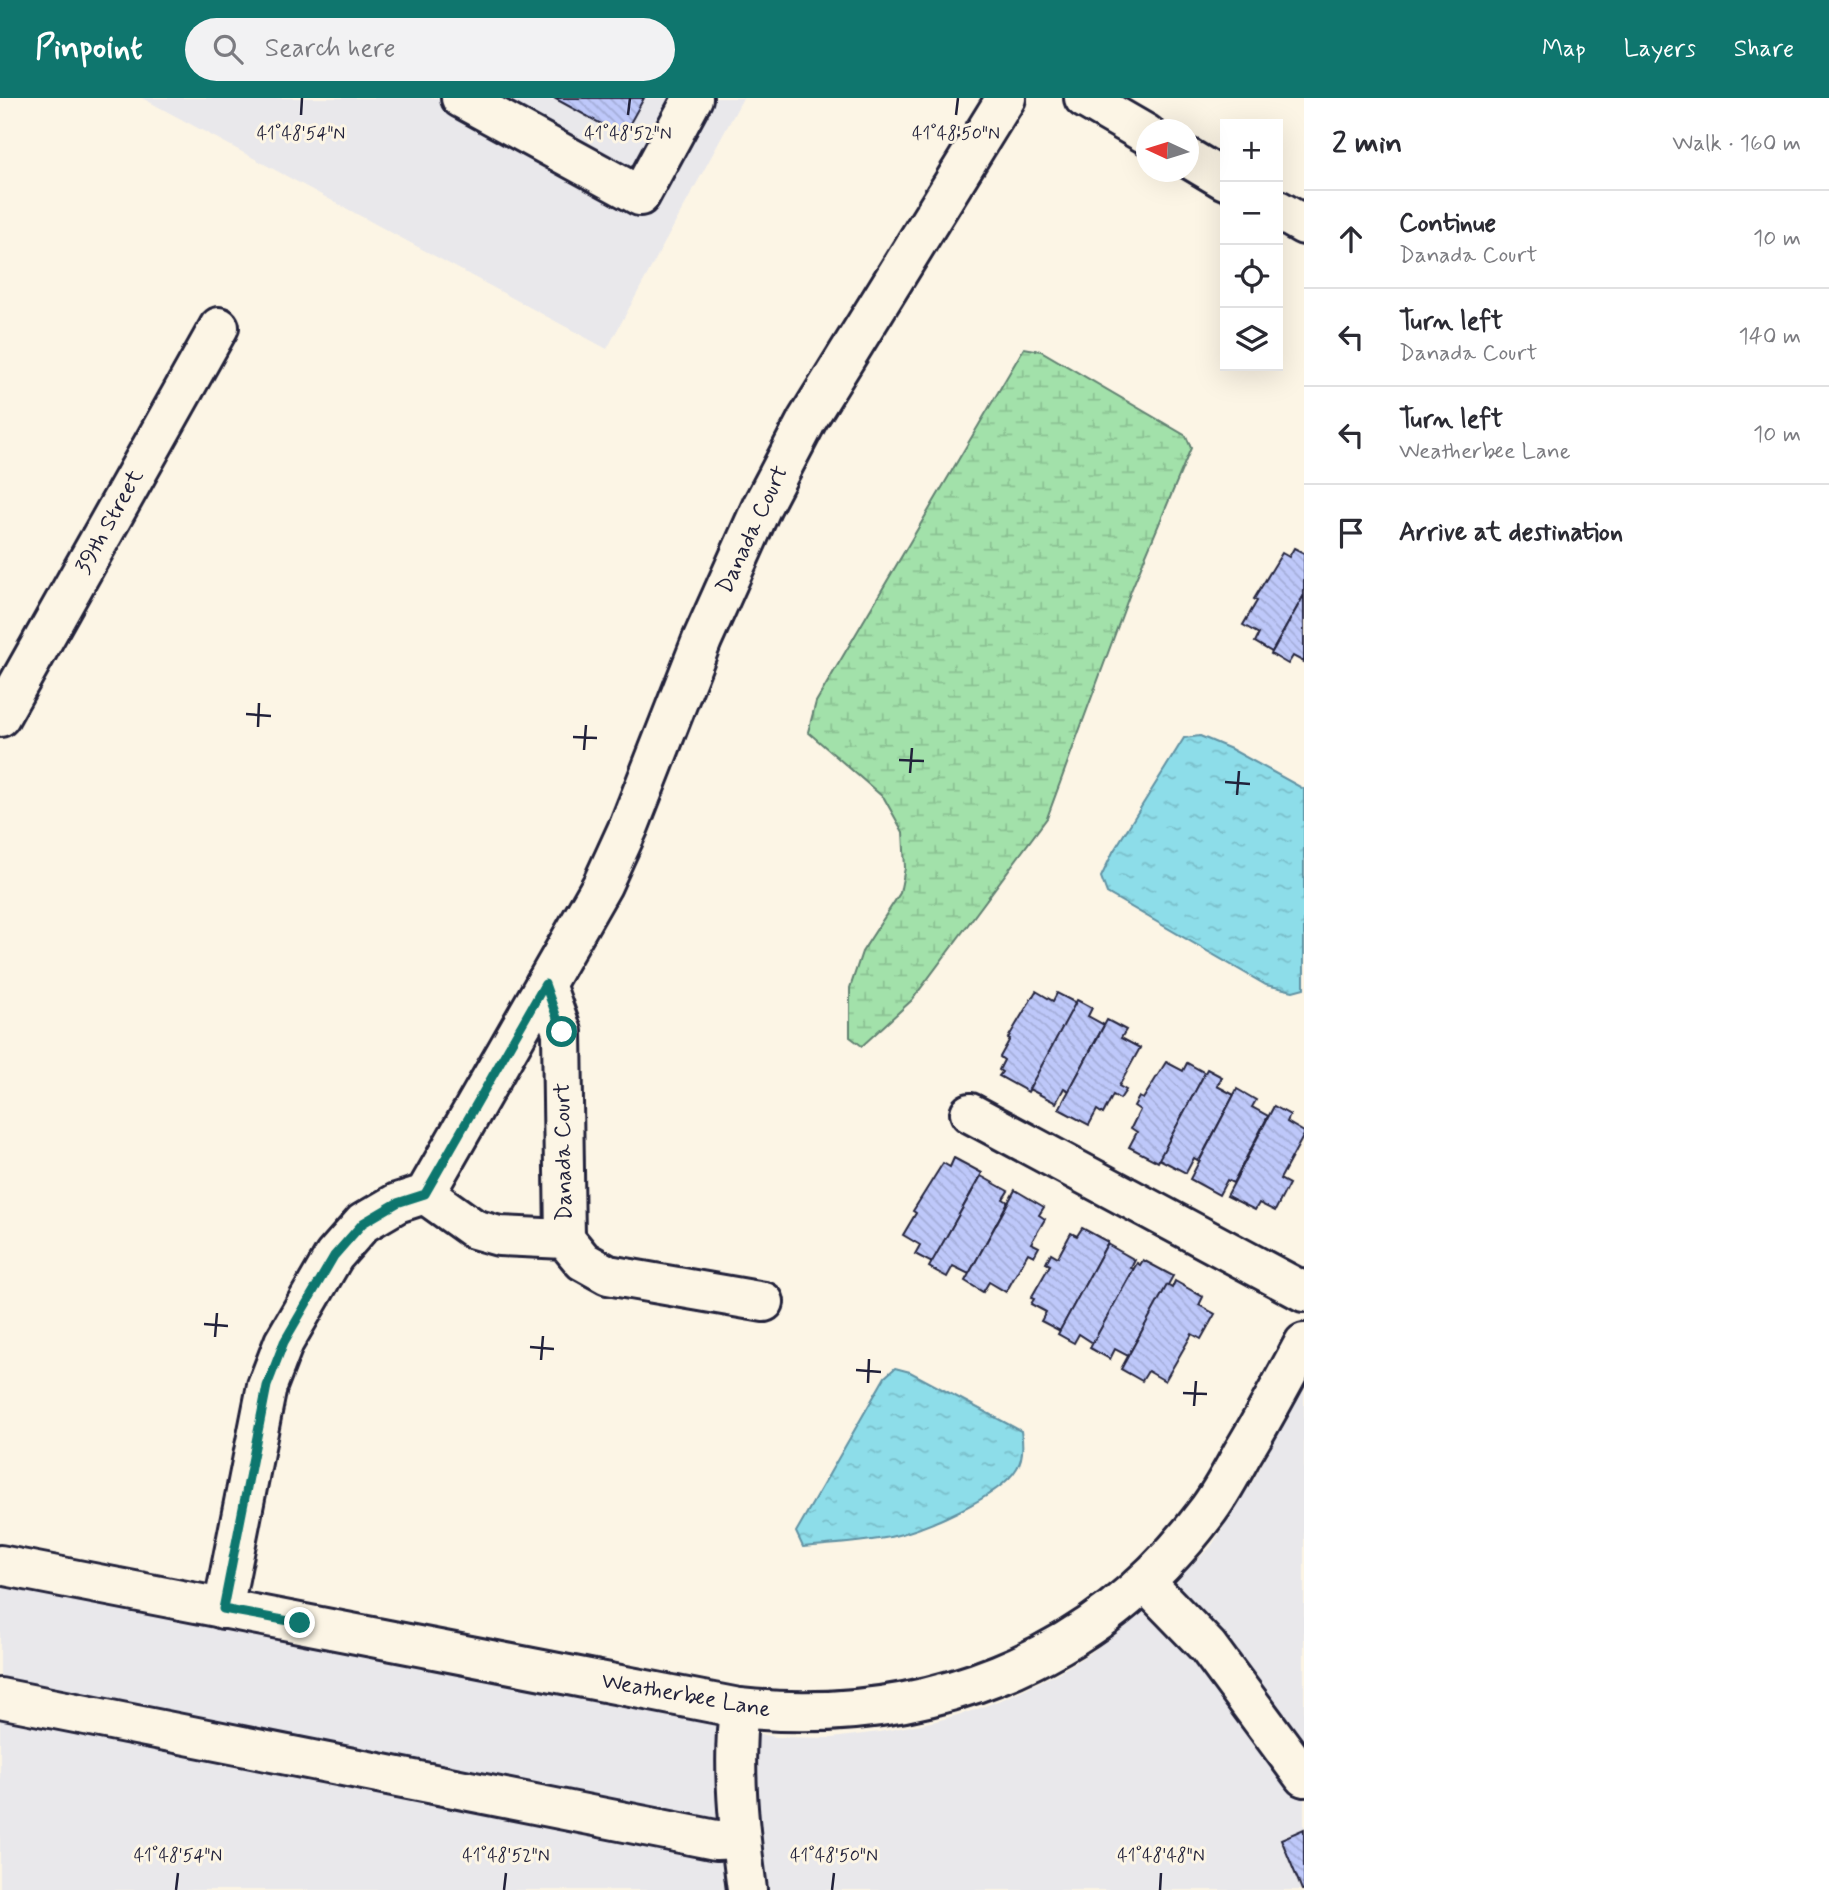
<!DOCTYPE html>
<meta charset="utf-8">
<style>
:root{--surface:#fff;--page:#f2f2f3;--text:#2b2b33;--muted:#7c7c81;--line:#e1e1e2;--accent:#0f766e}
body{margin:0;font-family:Mynerve,sans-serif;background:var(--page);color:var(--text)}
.controls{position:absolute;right:21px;top:21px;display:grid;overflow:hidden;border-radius:0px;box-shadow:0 7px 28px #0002}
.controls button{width:63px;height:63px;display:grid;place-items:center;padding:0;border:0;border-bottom:2px solid var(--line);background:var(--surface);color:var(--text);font:35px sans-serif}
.compass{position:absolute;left:1136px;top:21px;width:63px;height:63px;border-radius:50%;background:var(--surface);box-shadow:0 7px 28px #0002;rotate:274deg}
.stop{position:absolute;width:21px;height:21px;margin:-16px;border:5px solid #0f766e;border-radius:50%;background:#fff}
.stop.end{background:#0f766e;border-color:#fff;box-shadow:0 2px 7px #0008}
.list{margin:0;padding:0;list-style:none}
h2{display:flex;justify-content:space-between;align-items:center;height:91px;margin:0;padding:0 28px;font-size:30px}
h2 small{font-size:23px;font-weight:400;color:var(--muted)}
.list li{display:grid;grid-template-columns:46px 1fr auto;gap:21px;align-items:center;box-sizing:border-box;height:98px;padding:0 28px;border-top:2px solid var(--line)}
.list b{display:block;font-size:26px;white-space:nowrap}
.list p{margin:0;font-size:23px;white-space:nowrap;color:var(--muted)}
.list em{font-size:23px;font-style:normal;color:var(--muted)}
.icon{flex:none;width:38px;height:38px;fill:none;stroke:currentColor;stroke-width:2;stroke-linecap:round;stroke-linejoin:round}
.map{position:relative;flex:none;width:1304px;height:1792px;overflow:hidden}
header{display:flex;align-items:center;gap:42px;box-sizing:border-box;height:98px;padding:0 35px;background:var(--accent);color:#fff}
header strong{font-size:33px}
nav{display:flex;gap:38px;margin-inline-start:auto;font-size:24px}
.search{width:490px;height:63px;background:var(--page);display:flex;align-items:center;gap:18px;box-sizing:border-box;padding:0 24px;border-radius:38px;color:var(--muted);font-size:26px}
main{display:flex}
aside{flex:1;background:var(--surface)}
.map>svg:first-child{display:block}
.built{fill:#e9e8eb}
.wetland{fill:url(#wetland-marsh);stroke:#628272;stroke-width:2}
.water{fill:url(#water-ripples);stroke:#6292a3;stroke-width:2}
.building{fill:url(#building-back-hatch);stroke:#22223b;stroke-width:2}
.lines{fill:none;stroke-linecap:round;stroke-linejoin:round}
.minor-casing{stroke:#22223b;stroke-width:44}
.minor{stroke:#fcf5e5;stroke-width:38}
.route{stroke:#0f766e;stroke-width:9}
.ticks{fill:none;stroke:#22223b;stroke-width:2.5}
.labels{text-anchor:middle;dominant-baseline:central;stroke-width:6;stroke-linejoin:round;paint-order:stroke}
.street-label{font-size:23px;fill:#22223b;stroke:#fcf5e5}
.ticks-label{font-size:18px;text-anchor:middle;fill:#22223b;stroke:#fcf5e5;stroke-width:6;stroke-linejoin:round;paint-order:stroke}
</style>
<header>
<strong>Pinpoint</strong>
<div class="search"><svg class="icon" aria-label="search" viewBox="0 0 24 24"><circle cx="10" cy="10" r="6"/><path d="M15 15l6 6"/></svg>Search here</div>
<nav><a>Map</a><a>Layers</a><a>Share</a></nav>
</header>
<main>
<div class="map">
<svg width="1304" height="1792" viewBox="0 0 1304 1792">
<defs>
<pattern id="wetland-marsh" width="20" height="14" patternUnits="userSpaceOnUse" patternTransform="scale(1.75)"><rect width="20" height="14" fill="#a2e1aa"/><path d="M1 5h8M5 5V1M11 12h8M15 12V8" fill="none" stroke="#8bc193"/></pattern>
<pattern id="water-ripples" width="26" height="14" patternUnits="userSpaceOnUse" patternTransform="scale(1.75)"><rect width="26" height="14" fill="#8ddde9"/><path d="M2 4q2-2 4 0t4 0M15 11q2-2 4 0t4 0" fill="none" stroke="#79bdc9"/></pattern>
<pattern id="building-back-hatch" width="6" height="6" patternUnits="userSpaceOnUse" patternTransform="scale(1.75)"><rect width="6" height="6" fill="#bec8fa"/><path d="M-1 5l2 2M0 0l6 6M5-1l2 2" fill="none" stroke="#a3acd7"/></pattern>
</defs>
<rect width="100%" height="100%" fill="#fcf5e5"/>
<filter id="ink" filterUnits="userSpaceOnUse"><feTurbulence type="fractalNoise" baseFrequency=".0143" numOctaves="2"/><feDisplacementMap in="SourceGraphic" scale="14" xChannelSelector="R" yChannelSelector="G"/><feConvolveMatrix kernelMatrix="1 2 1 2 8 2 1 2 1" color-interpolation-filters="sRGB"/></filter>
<g filter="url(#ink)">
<g class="built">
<path d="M142,0H743L607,251Z"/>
<path d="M1304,1289V1792H0V1488L776,1639L832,1640L879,1634L936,1623L972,1613L1008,1599L1060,1574L1092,1554L1210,1450L1253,1383Z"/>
</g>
<path class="wetland" d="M1024,250L1041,253L1186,338L1191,350L1132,490L1047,720L912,902L862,948L850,939V890L862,854L900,795L905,770L903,734L884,700L808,634L816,604Z"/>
<g class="water">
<path d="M1200,638L1231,651L1304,691V890L1293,893L1266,887L1107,795L1101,779L1113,754L1184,640Z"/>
<path d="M895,1270L910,1274L1021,1333C1023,1345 1024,1359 1017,1370C1000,1399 923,1432 890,1439C862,1445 832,1446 803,1449L796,1434L885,1279Z"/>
</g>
<g class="building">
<path d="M554,0H644L623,38Z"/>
<path d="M1294,450L1304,455V497L1272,554L1255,544L1259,536L1243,527L1257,503L1254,501L1282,455L1289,459Z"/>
<path d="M1304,497V564L1293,558L1288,566L1271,556Z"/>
<path d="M1036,893L1053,903L1057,895L1076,905L1028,994L999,978L1002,974L999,972L1004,962L1000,959L1010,941L1008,940Z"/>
<path d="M1077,902L1092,910L1088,918L1104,927L1069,993L1064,990L1056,1005L1029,991Z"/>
<path d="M1107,922L1126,932L1121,940L1140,950L1119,988L1126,992L1120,1001L1113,997L1103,1016L1097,1012L1089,1027L1059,1011Z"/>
<path d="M1166,964L1183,973L1187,965L1205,975L1158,1064L1129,1049L1137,1034L1131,1030L1140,1012L1134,1008L1139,999L1143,1001Z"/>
<path d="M1207,971L1222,979L1217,988L1234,997L1199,1063L1194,1060L1186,1075L1159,1061Z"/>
<path d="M1237,991L1256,1002L1252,1009L1268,1018L1233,1085L1227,1082L1219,1097L1190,1081Z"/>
<path d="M1274,1008L1290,1017L1287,1024L1304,1034V1037L1280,1081L1289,1086L1275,1113L1259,1105L1255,1112L1227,1098Z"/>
<path d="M954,1060L982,1075L932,1165L915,1156L920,1147L903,1137L916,1115L913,1113L943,1065L950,1069Z"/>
<path d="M981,1078L1008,1093L1003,1101L1008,1104L969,1176L953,1168L947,1179L929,1169Z"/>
<path d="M1015,1092L1044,1109L1039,1117L1045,1121L1031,1145L1039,1149L1034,1158L1028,1155L1006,1194L989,1184L983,1194L965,1183Z"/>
<path d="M1082,1130L1108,1144L1060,1233L1041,1223L1046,1214L1031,1206L1034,1201L1031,1200L1050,1167L1046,1165L1051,1155L1058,1159L1071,1135L1077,1138Z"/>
<path d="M1107,1146L1135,1162L1131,1170L1134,1171L1093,1245L1079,1236L1074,1245L1058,1236Z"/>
<path d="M1143,1162L1173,1178L1128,1258L1115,1251L1110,1261L1090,1250L1137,1165L1140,1167Z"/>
<path d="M1175,1183L1203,1199L1199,1207L1215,1216L1201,1241L1192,1236L1165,1283L1148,1273L1142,1283L1121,1271L1167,1187L1172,1190Z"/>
<path d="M1304,1731V1792H1302L1281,1741Z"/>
</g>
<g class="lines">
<defs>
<g id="minor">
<path d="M461,0L640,98L693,0"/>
<path d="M1084,0L1146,36"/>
<path d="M1188,60L1225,82"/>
<path d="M1278,112L1304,127"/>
<path d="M0,619L219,229"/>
<path d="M545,886L562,934L565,1141"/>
<path d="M970,1015L1304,1194"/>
<path d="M425,1096L474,1131L499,1138L565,1141L583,1163L608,1177L764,1204"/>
<path d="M0,1467L739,1610C923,1629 1093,1566 1206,1415C1220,1397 1231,1376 1242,1356C1264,1320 1284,1282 1304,1245"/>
<path d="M1145,1484L1208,1549L1304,1679"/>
<path d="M223,1511L267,1288L284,1244L334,1158L363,1125L397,1105L425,1096L602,787L629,728L702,542L762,408L807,322L1006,0"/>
<path d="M0,1600L716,1742L740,1741"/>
<path d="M739,1610C732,1671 739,1731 747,1792"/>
</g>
</defs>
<use href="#minor" class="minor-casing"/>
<use href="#minor" class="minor"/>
</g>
</g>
<g class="lines" filter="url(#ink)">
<path class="route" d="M300,1525L223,1511L267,1288L284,1244L334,1158L363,1125L397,1105L425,1096L545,886L562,934"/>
</g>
<path class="ticks" d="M301,17L302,0M628,17L630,0M956,17L958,0M246,616L271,618M258,629L259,605M573,639L597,640M584,652L586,627M899,662L924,663M910,675L912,650M1225,684L1250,686M1237,697L1239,673M204,1226L228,1228M215,1239L217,1215M530,1249L554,1251M541,1262L543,1238M856,1272L881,1274M868,1285L869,1261M1183,1295L1207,1296M1194,1308L1196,1283M176,1792L178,1775M504,1792L506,1775M832,1792L834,1775M1160,1792L1161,1775"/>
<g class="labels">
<g class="street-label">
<text transform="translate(110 424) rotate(-61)">39th Street</text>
<text transform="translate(753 432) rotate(-65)">Danada Court</text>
<text transform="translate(564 1054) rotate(-91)">Danada Court</text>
<text transform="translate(686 1598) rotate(10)">Weatherbee Lane</text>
</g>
</g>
<g class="ticks-label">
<text x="301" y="41">41°48'54"N</text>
<text x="628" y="41">41°48'52"N</text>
<text x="956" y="41">41°48'50"N</text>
<text x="178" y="1763">41°48'54"N</text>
<text x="506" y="1763">41°48'52"N</text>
<text x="834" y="1763">41°48'50"N</text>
<text x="1161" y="1763">41°48'48"N</text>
</g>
</svg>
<div class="controls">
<button>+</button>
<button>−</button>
<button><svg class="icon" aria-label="locate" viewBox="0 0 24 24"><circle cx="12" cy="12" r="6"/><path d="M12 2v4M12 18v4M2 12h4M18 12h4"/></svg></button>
<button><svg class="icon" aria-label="layers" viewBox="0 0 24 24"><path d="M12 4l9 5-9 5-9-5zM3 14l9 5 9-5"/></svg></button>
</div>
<svg class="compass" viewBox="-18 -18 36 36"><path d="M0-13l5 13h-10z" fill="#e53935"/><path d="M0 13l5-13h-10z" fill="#7c7c81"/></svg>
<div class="stop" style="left:562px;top:934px"></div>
<div class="stop end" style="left:300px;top:1525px"></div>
</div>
<aside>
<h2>2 min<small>Walk · 160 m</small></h2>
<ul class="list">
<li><svg class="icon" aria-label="ahead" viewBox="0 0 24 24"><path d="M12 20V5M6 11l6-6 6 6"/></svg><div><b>Continue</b><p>Danada Court</p></div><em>10 m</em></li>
<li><svg class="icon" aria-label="left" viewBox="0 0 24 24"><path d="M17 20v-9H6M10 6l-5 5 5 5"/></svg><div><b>Turn left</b><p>Danada Court</p></div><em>140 m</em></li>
<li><svg class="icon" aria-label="left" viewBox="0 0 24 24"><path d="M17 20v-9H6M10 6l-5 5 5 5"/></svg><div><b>Turn left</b><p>Weatherbee Lane</p></div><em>10 m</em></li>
<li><svg class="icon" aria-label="arrive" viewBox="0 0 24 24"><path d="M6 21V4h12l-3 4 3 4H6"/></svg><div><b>Arrive at destination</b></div></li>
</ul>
</aside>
</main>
